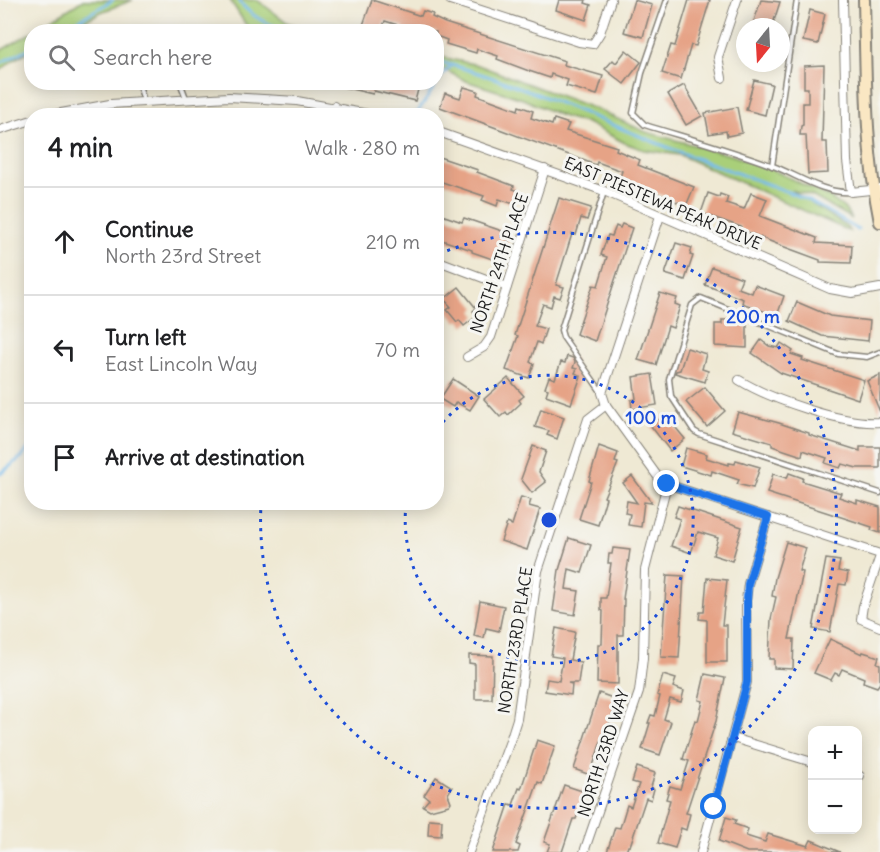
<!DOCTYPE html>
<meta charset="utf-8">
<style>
:root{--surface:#fff;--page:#f2f2f2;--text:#202124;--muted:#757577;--line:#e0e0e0}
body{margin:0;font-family:Delius,sans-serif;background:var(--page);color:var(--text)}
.controls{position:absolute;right:18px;bottom:18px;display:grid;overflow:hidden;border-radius:12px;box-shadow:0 3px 15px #0003}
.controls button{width:54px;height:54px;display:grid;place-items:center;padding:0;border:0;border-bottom:2px solid var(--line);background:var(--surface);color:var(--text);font:30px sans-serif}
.compass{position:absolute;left:736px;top:18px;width:54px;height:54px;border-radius:50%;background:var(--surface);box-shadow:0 3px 15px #0003;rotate:198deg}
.stop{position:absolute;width:18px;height:18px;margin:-14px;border:4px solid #1a73e8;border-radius:50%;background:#fff}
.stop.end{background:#1a73e8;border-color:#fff;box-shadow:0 2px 6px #0008}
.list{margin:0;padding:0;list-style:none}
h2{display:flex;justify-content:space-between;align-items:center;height:78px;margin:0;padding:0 24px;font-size:26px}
h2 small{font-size:20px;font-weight:400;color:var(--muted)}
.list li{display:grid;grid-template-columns:39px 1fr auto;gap:18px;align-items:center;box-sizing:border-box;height:108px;padding:0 24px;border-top:2px solid var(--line)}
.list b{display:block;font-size:22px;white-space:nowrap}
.list p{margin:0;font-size:20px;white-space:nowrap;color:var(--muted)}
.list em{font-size:20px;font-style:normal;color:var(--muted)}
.icon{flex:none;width:33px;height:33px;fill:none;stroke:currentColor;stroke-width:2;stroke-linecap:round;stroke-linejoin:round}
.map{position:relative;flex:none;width:880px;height:852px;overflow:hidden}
.search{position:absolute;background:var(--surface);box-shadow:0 3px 15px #0003;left:24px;top:24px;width:420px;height:66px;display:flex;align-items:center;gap:15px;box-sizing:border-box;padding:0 21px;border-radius:24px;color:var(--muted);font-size:22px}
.panel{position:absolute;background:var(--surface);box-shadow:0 3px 15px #0003;left:24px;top:108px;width:420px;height:402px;border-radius:24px}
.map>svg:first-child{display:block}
.green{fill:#a9cf79;stroke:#62764a;stroke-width:1.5}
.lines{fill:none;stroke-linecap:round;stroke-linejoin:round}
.stream{stroke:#77bced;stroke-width:3}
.building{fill:#e6a386}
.lane-casing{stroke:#868278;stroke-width:7}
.street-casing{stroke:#868278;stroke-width:10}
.secondary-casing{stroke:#868278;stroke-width:14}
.lane{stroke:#fff;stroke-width:4}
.street{stroke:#fff;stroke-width:8}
.secondary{stroke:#fae7c3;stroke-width:10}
.route{stroke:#1a73e8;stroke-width:8}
.ring{fill:none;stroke:#1d4ed8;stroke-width:3;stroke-dasharray:3 6}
.labels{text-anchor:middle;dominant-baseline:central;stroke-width:6;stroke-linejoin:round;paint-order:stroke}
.street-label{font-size:16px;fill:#1c1c1c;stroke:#f6f6f2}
.centre{fill:#1d4ed8;stroke:#f6f6f2;stroke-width:3}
.ring-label{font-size:18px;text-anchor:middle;font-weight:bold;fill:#1d4ed8;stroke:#f6f6f2;stroke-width:6;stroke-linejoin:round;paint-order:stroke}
</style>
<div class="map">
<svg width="880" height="852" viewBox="0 0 880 852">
<rect width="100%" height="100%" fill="#f6f6f2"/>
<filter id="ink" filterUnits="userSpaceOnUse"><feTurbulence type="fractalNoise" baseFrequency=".0167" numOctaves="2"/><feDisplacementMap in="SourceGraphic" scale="12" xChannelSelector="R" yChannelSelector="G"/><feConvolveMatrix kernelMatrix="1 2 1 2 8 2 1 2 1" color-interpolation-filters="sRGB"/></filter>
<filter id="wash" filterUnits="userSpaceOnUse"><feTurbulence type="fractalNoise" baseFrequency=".008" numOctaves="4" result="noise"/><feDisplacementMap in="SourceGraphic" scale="24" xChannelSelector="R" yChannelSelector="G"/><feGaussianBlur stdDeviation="1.35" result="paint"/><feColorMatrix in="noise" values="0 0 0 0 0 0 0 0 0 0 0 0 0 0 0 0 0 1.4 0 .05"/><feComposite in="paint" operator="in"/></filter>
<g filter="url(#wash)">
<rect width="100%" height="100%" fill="#efe9d4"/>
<g class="green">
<path d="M83,0H133L101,12L65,31L32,32Z"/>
<path d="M230,0H257L288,23L315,31H250Z"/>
<path d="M32,32L31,50L13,60L0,71V51Z"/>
<path d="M436,56L478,65L598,110L646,132L734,156L773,170L829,197L844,208L852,219L812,196L791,190L846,226L849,231L680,155L644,150L625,143L587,123L564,117L523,99L466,81L437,66Z"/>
</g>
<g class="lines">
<g class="stream">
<path d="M238,0C252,18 269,25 290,32"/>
<path d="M58,32L113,0"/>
<path d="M436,61C517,81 590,117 667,147C713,166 762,180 807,200C825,209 842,220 858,230"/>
<path d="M0,63L32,47"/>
<path d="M415,116L443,74L452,65"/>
<path d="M0,474L23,456L32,443"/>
</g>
</g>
<g id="blocks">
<g class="building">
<path d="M372,0L421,16L423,11L433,14L432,17L445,23L565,61L564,65L603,76L597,95L566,86L568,80L551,74L550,78L529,71L497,59L498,56L477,49L476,53L446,44L447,40L436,36V32H403L404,27L385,21L381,32L362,28Z"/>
<path d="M559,0H586L585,3L591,5L586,20L556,10Z"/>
<path d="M634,0L652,5L643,37L624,32Z"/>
<path d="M689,0H710L696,46L691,45L681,79L662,73L671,45L675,46Z"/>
<path d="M761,0L780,2L772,27H762L753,24Z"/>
<path d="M810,10L825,14L818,44L803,41Z"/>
<path d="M626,50L641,62L624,84L605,69L613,60L616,63Z"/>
<path d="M824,65L822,142H827L828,173L808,174L806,135H800L801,126L803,125V103H808V88H804V66Z"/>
<path d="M754,80L772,84L765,115L746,110Z"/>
<path d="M338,82H420L415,101L374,91L373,94L338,86Z"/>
<path d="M684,85L702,116L686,125L668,94Z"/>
<path d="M464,87L478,91L477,95L518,110L519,106L533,111L531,118L552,125L554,119L569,124L566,131L617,147L616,150L640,160L638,165L694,187L686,206L620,177L622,171L597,162L596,165L440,107L445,93L460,98Z"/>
<path d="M737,107L742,133L727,136L726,131L709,134L705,113Z"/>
<path d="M436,156L478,170L477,172L514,186L513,189L519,191L514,204L499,199L497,206L482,200L484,196L436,180Z"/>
<path d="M708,193L719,197L720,194L728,197L726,203L744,209L751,193L767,199L760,216L817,238L816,243L852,245L851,263L820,262V260L782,246L740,229L741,227L701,213Z"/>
<path d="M559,198L591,208L587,220L581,218L576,235L572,234L556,285L564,287L560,298L554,296L551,307L543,304L535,326L546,329L541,344L537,342L530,362L534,364L529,378L506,370L518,336L515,335Z"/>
<path d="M436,213L462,222L464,218L505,232L503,237L509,240L501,262L472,252V250L439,239L443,227H436Z"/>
<path d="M622,224L632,228L595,341L576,334L593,285L598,286L607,257L601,255L608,235L612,236L616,226L620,228Z"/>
<path d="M676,243L692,248L690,255L693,256L685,280L665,274Z"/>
<path d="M712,267L742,278L738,288L752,293L755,285L784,296L777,316L742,303L743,299L705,285Z"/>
<path d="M459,287L476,308L473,311L477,316L464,326L459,320L457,322L447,310L451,307L444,299Z"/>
<path d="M660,293L677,298L675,304L680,306L673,328L668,326L656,365L638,360Z"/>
<path d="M797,302L830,316L870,321L868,341L822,336L789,321Z"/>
<path d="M722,320H738L737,323L747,324V348L715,346V324H722Z"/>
<path d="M761,340L769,346L778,348L781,343L793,351L791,354L803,358L802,360L864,380L858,399L781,373L752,353Z"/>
<path d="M687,348L706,354L702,369L708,371L705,382L675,373L676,371L680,370Z"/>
<path d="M567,356L573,358L575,362L573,368L577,369L575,373L581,376L571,404L546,395L548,389L545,388L549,377L555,379L561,362L565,363Z"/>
<path d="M652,374L657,405L632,409L631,400L636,399L633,377Z"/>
<path d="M880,375V412L867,381Z"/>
<path d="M508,378L524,396L519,400L521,403L508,415L506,412L500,417L484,399Z"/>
<path d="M453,379L479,396L470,410L456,402L453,407L440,399Z"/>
<path d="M705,387L725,411L707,427L686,402Z"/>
<path d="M541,409L564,417L557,439L547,435L549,431L535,427Z"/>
<path d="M738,412L779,423L809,433V435L860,451V447H880V468H857L842,464L840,468L825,463L827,458L803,450L802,456L772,446V443L732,431Z"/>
<path d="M663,416L669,424L671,422L685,439L670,451L651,426Z"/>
<path d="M533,446L546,451L539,472L546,482L532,493L521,479Z"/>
<path d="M599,446L618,453L615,462L618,463L604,497L606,498L598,525L579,519L591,482L589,481Z"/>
<path d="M686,448L707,454L706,458L729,465V463L735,464L736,460L760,467L753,488L737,484L739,480L712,471L711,475L681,466Z"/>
<path d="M789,473L803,478L802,481L841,493L839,497L857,503V500L880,507V533L871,530L872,527L767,493L773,474L787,478Z"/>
<path d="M632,476L652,503L644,502L641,527L628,525L630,514L625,513L627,501L637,503L623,483Z"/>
<path d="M521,497L531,500L529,506L540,509L527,550L501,541L507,523L512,525Z"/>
<path d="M678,506L742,527L732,561L713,555L718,538L698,532L691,553L671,546L680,519L674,517Z"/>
<path d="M569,538L591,545L582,573L569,569L566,589L579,591L575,615L553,611L559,570Z"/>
<path d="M786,542L806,548L799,571L803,572L789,639H794L793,669L774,668V659H769L771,619L776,597L772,596L775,578Z"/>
<path d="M613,548L630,550L623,599H624L623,635H618V684L597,683L598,644H602L603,611L601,610V598H606L611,563H608L609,554H612Z"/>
<path d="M826,559L840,561L838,571L848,573L846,585L839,584L830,632L813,629Z"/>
<path d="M667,575L684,576L679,658L661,657Z"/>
<path d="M707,578L727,580L722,625H727V662H707V620L699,619L700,612H704Z"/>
<path d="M480,601L504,606L499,631L486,628L484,638L474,636Z"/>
<path d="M556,628L575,632L570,660L581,662L578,683H568L572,684L571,695L545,691L547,679L559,681L563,658L551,656Z"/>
<path d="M830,639L862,654L863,652L879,657L877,663L880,664V683L877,687L863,682L864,678L842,669L839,675L835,673L831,680L814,673Z"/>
<path d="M469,655L493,656L492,699H475V664L469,663Z"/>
<path d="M705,674L725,678L716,721L686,813L690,814L686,830L681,828L675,848L658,843L670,800L666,799L670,786L680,789L689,761L683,759L695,720L698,721L703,701L699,700Z"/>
<path d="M663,675L676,679L673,687L684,691L681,702L670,699L664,719L671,722L660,755L642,749L650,723H648L651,715L655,716L660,696L657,695Z"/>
<path d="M599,693L618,700L606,733L604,732L590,775L574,769Z"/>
<path d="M537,740L555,746L542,784L538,782L523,824L516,844L520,846L518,852H493L509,804L513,805L519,788L521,789Z"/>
<path d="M637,767L655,773L651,787L654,789L651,800L646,798L630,846H628L626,852H607L615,827L620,828L627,805L631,807L639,784L632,782Z"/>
<path d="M436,777L452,787L448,794L451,802L449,805L430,810L423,806L429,799L424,795Z"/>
<path d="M564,785L585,792L576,819H573L562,852H547L550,844L544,842Z"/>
<path d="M726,817L736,820L734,824L748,829L746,836L765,842L768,834L808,846L811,840L840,852H747L719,841Z"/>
<path d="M429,819L442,820L441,836L428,835Z"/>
</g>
</g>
</g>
<g filter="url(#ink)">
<use href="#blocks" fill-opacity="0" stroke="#868278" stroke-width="1.5"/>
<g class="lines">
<defs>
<g id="lane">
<path d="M667,0L642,73L633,113L645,125C687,138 731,150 773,166C797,175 824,194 851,192"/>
<path d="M138,82L144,101"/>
<path d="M180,82L186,98"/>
<path d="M772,166L797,0"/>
<path d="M880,352L867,357L838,354L701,298L692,305L669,379L671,396L694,431L699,434L880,493"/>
<path d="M602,393L563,337L561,330L604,192"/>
</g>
<g id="street">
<path d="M450,0L579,42L593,44L600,33L611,0"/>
<path d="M843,0L847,161L851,192L880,189"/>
<path d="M722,78L718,57L737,0"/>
<path d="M45,116L110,104L229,97L297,101L379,116"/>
<path d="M328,116L334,106"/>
<path d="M0,130L32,120"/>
<path d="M436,131L604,191L830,289L852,293L880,288"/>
<path d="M660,216L602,393L606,405L658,477L667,484L880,554"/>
<path d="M436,260L507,287"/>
<path d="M467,357L484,347L491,337L545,169"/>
<path d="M739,380C770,399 844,425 880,422"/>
<path d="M880,556L863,606L861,619L880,627"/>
<path d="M733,738L812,762"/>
<path d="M858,775L860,776"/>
<path d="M469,852L510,741L517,719L538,571L588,419L606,405"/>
<path d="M584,852L639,692L643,658L645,570L667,484"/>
<path d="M701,852L747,682L746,601L748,584L768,517"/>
</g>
<path id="secondary" d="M864,0C866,75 865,149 880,222"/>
</defs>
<use href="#lane" class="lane-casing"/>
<use href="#street" class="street-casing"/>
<use href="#secondary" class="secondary-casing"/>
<use href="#lane" class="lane"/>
<use href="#street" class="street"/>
<use href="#secondary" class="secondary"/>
</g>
</g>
<g class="lines" filter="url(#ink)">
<path class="route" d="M667,484L768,517L748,584L747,601V682L714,807"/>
</g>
<g class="ring">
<path d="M437 429A144 144 0 1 1 406 504"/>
<path d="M439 254A288 288 0 1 1 261 505"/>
</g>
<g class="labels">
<g class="street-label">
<text transform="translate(663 203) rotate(23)">EAST PIESTEWA PEAK DRIVE</text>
<text transform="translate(499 263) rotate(-71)">NORTH 24TH PLACE</text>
<text transform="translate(515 640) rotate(-81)">NORTH 23RD PLACE</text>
<text transform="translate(603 753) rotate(-72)">NORTH 23RD WAY</text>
</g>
</g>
<circle cx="549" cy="520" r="9" class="centre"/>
<g class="ring-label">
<text x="753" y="323">200 m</text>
<text x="651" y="424">100 m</text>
</g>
</svg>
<div class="controls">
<button>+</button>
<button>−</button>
</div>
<svg class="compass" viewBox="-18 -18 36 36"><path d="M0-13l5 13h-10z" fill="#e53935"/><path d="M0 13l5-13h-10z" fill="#757577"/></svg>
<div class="stop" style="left:714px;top:807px"></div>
<div class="stop end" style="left:667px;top:484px"></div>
<div class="search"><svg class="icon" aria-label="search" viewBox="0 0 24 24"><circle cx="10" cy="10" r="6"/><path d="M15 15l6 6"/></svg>Search here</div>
<section class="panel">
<h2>4 min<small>Walk · 280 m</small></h2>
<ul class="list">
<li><svg class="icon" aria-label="ahead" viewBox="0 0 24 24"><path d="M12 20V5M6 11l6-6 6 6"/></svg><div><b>Continue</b><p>North 23rd Street</p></div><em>210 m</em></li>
<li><svg class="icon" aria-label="left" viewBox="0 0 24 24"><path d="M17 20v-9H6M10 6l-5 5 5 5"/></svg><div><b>Turn left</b><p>East Lincoln Way</p></div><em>70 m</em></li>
<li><svg class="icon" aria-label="arrive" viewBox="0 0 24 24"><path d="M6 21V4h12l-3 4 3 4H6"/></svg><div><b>Arrive at destination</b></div></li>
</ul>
</section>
</div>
